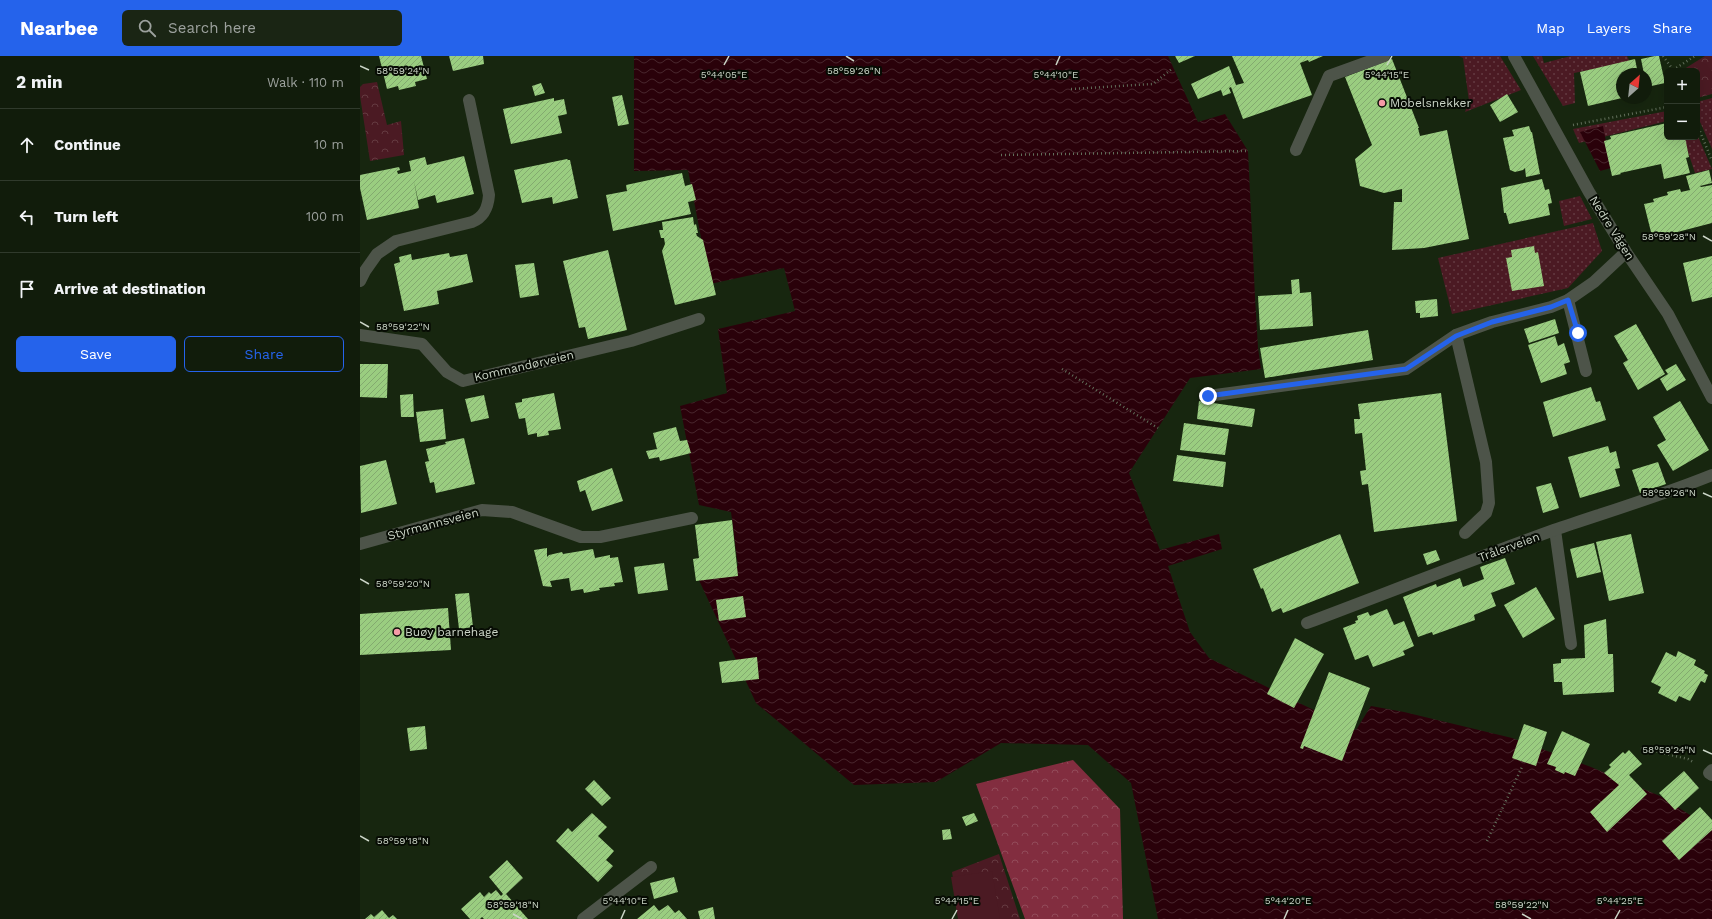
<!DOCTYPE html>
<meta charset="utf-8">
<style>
:root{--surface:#111c0b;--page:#1a2514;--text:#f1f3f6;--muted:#9ca19d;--line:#303a2c;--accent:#2563eb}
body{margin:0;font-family:"Work Sans",sans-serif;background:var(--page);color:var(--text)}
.controls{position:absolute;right:12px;top:12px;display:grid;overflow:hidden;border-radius:6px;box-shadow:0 4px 16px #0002}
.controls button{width:36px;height:36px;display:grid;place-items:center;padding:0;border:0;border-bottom:1px solid var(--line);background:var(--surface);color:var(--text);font:20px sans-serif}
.compass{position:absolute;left:1256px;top:12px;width:36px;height:36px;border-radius:50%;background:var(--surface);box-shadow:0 4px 16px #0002;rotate:27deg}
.stop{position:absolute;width:12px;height:12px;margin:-9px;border:3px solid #2563eb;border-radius:50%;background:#fff}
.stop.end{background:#2563eb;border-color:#fff;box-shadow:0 1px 4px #0008}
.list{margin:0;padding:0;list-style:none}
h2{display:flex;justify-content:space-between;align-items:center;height:52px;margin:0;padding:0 16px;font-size:17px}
h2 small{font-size:13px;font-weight:400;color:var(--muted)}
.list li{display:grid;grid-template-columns:26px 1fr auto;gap:12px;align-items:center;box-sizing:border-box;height:72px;padding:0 16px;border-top:1px solid var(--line)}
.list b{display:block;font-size:15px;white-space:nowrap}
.list em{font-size:13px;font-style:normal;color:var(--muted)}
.actions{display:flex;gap:8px;padding:12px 16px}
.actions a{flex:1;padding:9px 0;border:1px solid var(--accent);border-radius:6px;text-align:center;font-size:14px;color:var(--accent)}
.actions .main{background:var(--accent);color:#fff}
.icon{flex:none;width:22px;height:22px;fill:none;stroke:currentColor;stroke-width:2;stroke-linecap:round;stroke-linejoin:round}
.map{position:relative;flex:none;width:1352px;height:863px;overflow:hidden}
header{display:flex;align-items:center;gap:24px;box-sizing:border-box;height:56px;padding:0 20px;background:var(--accent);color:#fff}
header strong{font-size:19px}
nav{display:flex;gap:22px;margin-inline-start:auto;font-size:14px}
.search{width:280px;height:36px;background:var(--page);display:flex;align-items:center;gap:10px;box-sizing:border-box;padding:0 14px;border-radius:6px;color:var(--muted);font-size:15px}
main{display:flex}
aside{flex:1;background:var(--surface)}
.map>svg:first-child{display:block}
.grass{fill:url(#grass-dots)}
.forest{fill:url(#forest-crowns)}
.park{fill:url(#park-crowns)}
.pitch{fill:#4b1a23}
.water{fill:url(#water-waves)}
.building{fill:url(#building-hatch)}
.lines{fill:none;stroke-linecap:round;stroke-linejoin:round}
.path{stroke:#626f5b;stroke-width:2.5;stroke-dasharray:1 3;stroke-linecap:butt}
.lane{stroke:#4d5449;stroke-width:12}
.street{stroke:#4d5449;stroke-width:12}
.route{stroke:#2563eb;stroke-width:5}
.ticks{fill:none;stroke:#cbd5c7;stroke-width:1.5}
.poi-dot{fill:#f49aa6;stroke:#070c04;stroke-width:1.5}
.labels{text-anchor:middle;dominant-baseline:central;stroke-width:4;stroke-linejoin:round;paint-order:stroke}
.poi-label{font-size:12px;fill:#cbd5c7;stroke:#070c04;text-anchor:start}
.street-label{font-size:12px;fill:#cbd5c7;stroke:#070c04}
.ticks-label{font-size:10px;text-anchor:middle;fill:#cbd5c7;stroke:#070c04;stroke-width:4;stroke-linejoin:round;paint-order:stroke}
</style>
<header>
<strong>Nearbee</strong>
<div class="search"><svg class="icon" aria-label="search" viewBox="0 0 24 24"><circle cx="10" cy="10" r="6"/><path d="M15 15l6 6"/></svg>Search here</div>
<nav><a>Map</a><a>Layers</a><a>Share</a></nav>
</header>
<main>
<aside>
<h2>2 min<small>Walk · 110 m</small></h2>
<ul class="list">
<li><svg class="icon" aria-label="ahead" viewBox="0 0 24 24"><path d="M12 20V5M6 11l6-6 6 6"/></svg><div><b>Continue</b></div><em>10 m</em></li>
<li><svg class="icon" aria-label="left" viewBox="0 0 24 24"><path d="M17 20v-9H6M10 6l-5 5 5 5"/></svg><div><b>Turn left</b></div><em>100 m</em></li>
<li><svg class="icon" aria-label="arrive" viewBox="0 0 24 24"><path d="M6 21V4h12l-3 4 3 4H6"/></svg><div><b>Arrive at destination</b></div></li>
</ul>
<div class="actions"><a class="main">Save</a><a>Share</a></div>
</aside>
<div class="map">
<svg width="1352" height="863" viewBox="0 0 1352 863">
<defs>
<pattern id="grass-dots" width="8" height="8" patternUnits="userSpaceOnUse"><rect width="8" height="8" fill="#4b1a23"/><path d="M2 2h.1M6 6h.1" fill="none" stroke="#643a41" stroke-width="1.8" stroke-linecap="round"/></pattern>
<pattern id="forest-crowns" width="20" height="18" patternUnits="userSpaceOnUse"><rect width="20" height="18" fill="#822d3f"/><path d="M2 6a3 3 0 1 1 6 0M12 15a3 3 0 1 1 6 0" fill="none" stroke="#924b59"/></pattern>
<pattern id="park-crowns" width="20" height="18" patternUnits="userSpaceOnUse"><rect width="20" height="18" fill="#4b1a23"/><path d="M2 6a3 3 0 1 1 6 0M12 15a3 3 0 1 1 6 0" fill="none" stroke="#643a41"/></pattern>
<pattern id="water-waves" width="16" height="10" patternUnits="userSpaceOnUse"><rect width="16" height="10" fill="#2a010a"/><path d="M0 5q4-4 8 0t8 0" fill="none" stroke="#48252c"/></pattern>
<pattern id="building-hatch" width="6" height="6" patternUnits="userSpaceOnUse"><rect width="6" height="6" fill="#9acd80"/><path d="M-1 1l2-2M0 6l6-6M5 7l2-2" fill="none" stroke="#83aa6f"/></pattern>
</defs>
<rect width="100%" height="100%" fill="#17260f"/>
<g class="grass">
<path d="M1099,0H1140L1161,34L1105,56L1109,45L1103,2Z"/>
<path d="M1173,0H1182L1184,7L1211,0H1267L1270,6L1214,17L1215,47L1203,50Z"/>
<path d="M1352,42V93L1337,59V46Z"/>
<path d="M1307,55V65L1219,87L1213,73Z"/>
<path d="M1337,78L1352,113L1335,117L1323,81H1337Z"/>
<path d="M1220,140L1232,163L1204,170L1199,145Z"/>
<path d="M1233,167L1242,195L1208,232L1092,258L1078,202Z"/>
</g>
<path class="forest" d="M713,704L760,753L763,863H665L616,728Z"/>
<g class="park">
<path d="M1345,0H1352V38L1337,42V15H1321Z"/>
<path d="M17,26L27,69L41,65L44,99L10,105L0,40V31L3,28Z"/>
<path d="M639,798L660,863H600L592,816Z"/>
</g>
<path class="pitch" d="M632,815L640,863H598L591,821Z"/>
<g class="water">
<path d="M274,0H808L838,66L865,58L888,95L895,241L898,292L901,313L830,322L769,417L800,494L859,478L862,493L808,510L830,576L849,602L937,646L996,674L1011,650L1044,656L1152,682L1231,711L1300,740L1352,773V863H798L771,727L728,689L641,687L576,726L494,729L396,647L338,522L378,510L371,456L339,449L320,350L367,337L358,273L435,255L424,212L350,228L328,114L274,115Z"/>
<path d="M1243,70L1251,112L1240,115L1220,76Z"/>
</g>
<g class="building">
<path d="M19,0H61L67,23L55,26L56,30L39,34L38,30L27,33Z"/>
<path d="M89,0H123L124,8L93,15Z"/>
<path d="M815,0H835L819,7Z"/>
<path d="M872,0H963L949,6L948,4L940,7L952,39L883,63L871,31L869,32L871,37L863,40L861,34L838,43L831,28L869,10L876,29L884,27Z"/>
<path d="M1295,0H1299L1305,27L1287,31L1286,18H1284L1281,3Z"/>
<path d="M1032,3L1059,72H1058L1060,80L1087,74L1109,183L1064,192L1032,194L1034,146H1042V133L1024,137L1000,130L995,103L1012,89L985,21Z"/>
<path d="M1275,3L1278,18H1262V42L1228,50L1220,16Z"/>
<path d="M181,27L185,37L175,40L172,30Z"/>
<path d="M1147,38L1158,56L1140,66L1130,49Z"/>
<path d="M262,39L269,68L258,70L252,41Z"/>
<path d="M194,42V45L204,43L207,58L198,60L202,77L151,88L143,53Z"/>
<path d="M1307,67V81H1325L1329,101L1326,102L1330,117L1304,123L1301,108L1260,117L1261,118L1252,120L1244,85L1251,83L1250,80Z"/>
<path d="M1169,70L1171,76H1172L1180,118L1166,121L1165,112L1163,114L1155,116L1150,114L1143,82L1154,80L1152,74Z"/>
<path d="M104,100L114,138L77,147L75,139L58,144L54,125L59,152L7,164L0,132V119L39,111L40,114L37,115L38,118L51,115L49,105L65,101L67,109Z"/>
<path d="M207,103L208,104H210L218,142L193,148L192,141L162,147L154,114Z"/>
<path d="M1349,114L1352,127L1340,130L1341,131L1352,129V167L1302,180L1301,177L1292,180L1284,148L1294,146L1293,143L1308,139L1307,136L1320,133L1321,136L1330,134L1326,120Z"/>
<path d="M322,117L325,130L332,128L336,144L328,146L331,158L253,175L246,139L267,135L266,129Z"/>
<path d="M1182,123L1185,134L1189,133L1192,147L1188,148L1190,159L1149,168L1146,157H1144L1141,132Z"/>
<path d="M333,161L334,169L336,168L338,177H336L337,180L343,184L356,239L315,249L302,195L305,188L304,182H301L299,174H303L302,166Z"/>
<path d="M1174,190L1175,197L1178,196L1184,230L1152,235L1146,202L1152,201L1151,194Z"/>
<path d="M248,194L267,274L228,283L225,271L219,272L203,205Z"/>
<path d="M89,197L90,201L107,198L113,226L77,235L79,248L44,255L34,208L40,206L39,201L51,198L52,204Z"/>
<path d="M1352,200V241L1332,246L1323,207Z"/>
<path d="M174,207L179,239L160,242L155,209Z"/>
<path d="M939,223L940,237L951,236L953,270L900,274L898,240L932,238L931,224Z"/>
<path d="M1077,243L1078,260L1060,262V257H1056L1055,245Z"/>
<path d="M1195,263L1199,277L1169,287L1164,273Z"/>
<path d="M1276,268L1305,318L1278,334L1263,307L1268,304L1254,280Z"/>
<path d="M1008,274L1013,304L905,322L900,292Z"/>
<path d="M1195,280L1198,290L1204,287L1210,306L1204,308L1207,318L1181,327L1168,289Z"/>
<path d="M0,308H28L27,342L0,341Z"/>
<path d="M1316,308L1326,324L1307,335L1300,323L1308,318L1305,314Z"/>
<path d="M1231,331L1236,346L1240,345L1246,364L1193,381L1183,346Z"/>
<path d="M194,337L201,373L188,375L189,379L177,381V377L168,379L165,362L159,363L155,347L162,346V343Z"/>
<path d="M1081,337L1097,465L1014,476L1008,428L1002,429L1000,415L1006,414L1002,377L995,378L994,363H1000L998,348Z"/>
<path d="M53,338L54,361H41L40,339Z"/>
<path d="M124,339L129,362L111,366L105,343Z"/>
<path d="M839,345L895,353L892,371L837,363Z"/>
<path d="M1320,345L1349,394L1313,415L1297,389L1306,384L1293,361Z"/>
<path d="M83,353L86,383L60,386L56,356Z"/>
<path d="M824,367L869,373L865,399L820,394Z"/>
<path d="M316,371L320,385L327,384L331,397L300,405L299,401L289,403L286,395L297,393L293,377Z"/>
<path d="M104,382L115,428L76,437L74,426L70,427L65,406L69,405L66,393L86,388L85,386Z"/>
<path d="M1248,390L1250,397L1256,395L1260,412L1255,413L1260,430L1220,442L1208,401Z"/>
<path d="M817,399L866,406L863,431L813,425Z"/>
<path d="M26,404L37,448L1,457L0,410Z"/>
<path d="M1298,406L1306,428L1280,437L1272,414Z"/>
<path d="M252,412L263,445L232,455L225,434L220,436L217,425Z"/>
<path d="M1191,427L1199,452L1183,457L1176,431Z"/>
<path d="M372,464L378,520L336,525L333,503L339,502L335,469Z"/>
<path d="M980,478L999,527L923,557L921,552L912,556L903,532L901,533L893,513Z"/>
<path d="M1271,478L1284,537L1249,545L1236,486Z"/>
<path d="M1234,487L1241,516L1217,522L1210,493Z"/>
<path d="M187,492V501L189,499L202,496L203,498L233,493L235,502L250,499V502L258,501L263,526L254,527L255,530L239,532L240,534L224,537L223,533L211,535L209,522L190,525L192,531L183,530L174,494Z"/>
<path d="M1076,494L1080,504L1067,509L1063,498Z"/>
<path d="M1145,502L1155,528L1131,537L1136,550L1114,559L1115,564L1073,579L1072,576L1058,581L1043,541L1076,528L1077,531L1100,522L1103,531L1124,523L1120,511Z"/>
<path d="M304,507L308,534L278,538L274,511Z"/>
<path d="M1176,531L1195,563L1163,582L1144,549Z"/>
<path d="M109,537L113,571L99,573L95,538Z"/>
<path d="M383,540L386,561L359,565L356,544Z"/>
<path d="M88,552L91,594L0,599V558Z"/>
<path d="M1027,553L1034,569L1044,565L1054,590L1043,595L1045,599L1013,611L1008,599L995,604L983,572L996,567L995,565L998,564L997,560L1008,556L1010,560Z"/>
<path d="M1246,563L1248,598H1253L1254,636L1203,639L1202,626H1194L1193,608L1201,607V603L1225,602L1224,569Z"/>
<path d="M935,582L964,598L934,652L907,638Z"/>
<path d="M1318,595L1336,604L1334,609L1345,615L1344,617L1348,619L1345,627L1341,625L1330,645L1319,640L1316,646L1298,637L1301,631L1291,626L1306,596L1316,601Z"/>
<path d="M397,601L399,623L362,627L359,606Z"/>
<path d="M969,616L1010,632L982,705L944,690L943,693L940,692Z"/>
<path d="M1164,668L1187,676L1176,710L1152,702Z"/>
<path d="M65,670L67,693L50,695L47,672Z"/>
<path d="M1202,675L1230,688L1215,720L1205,716L1204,718L1195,714L1196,711L1187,708Z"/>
<path d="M1269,694L1282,708L1269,719L1287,738L1247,776L1230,756L1259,729L1244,717L1251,711L1249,709L1263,696L1265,698Z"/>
<path d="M1324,715L1339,732L1315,754L1299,737Z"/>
<path d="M234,724L251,742L242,750L225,733Z"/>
<path d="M1340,751L1352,764V774L1319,804L1302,785Z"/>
<path d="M232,757L247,771L238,780L254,795L246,804L253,810L238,826L196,785L208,772L212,776Z"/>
<path d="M614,757L618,765L606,770L602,761Z"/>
<path d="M590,773L592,783L583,784L582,774Z"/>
<path d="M147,804L163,822L146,838L168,863H124L122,861L120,863H110L101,853L120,836L124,841L129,836L131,838L136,834L141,840L143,838L129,821Z"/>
<path d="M314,821L318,836L294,843L290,827Z"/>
<path d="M294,849L299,855L308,849L315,857L319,854L327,863H277Z"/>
<path d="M353,851L355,863H340L338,855Z"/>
<path d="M22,854L29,862L33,859L37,863H5L11,858L14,861Z"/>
</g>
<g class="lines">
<g class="path">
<path d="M1303,0L1314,15"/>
<path d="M1313,14L1335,0"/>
<path d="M711,33L793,28L813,12"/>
<path d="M1337,68L1352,105"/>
<path d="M1213,69L1307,51"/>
<path d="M641,99L888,95"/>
<path d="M702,313L798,372"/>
<path d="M1281,692L1328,703L1333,706"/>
<path d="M1127,785L1162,711"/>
</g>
<g class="lane">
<path d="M936,94L969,20L1024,0"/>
<path d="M1208,244L1226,315"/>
<path d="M1096,279L1126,406L1129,447L1126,457L1105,477"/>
<path d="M848,340L1046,313L1096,279L1132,266L1191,251L1208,244L1234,226L1266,196"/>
<path d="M1195,474L1211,588"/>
</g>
<g class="street">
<path d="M1154,0L1229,136L1266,196L1308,258L1352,342"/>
<path d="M0,225L5,215L17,198L36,185L112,166C124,161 128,152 129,139L109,44"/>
<path d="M0,279L62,288L87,316L103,325L271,285L339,263"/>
<path d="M0,488L122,454L152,456L221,481H240L332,462"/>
<path d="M947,567C1029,536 1111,504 1194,474C1247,456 1300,440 1352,419"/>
<path d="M1352,714L1349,717L1352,719"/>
<path d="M223,863L291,811"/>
</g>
</g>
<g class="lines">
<path class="route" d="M848,340L1046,313L1096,280L1132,266L1191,251L1208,244L1218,277"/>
</g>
<path class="ticks" d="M486,0L494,5M364,9L369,0M696,9L700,0M1027,9L1032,0M0,10L9,14M1343,180L1352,185M0,266L9,271M1343,437L1352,441M0,523L9,528M1343,694L1352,698M0,780L9,785M153,858L162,863M1162,858L1171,863M261,863L265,854M592,863L597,854M924,863L928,854M1255,863L1260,854"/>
<g class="poi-dot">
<circle cx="1022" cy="47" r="4"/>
<circle cx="37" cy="576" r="4"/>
</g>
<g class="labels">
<g class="poi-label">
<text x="1030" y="47">Mobelsnekker</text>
<text x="45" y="576">Buøy barnehage</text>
</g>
<g class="street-label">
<text transform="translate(1252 172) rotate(58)">Nedre Vågen</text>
<text transform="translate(164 310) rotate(-13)">Kommandørveien</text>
<text transform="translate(73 468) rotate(-15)">Styrmannsveien</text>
<text transform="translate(1149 491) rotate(-20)">Trålerveien</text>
</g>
</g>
<g class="ticks-label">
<text x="43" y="18">58°59'24"N</text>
<text x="494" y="18">58°59'26"N</text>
<text x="364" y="22">5°44'05"E</text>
<text x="696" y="22">5°44'10"E</text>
<text x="1027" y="22">5°44'15"E</text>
<text x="1309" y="184">58°59'28"N</text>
<text x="43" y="274">58°59'22"N</text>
<text x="1309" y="440">58°59'26"N</text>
<text x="43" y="531">58°59'20"N</text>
<text x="1309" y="697">58°59'24"N</text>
<text x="43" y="788">58°59'18"N</text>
<text x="265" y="848">5°44'10"E</text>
<text x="597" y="848">5°44'15"E</text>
<text x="928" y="848">5°44'20"E</text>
<text x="1260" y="848">5°44'25"E</text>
<text x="153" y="852">58°59'18"N</text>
<text x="1162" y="852">58°59'22"N</text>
</g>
</svg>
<div class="controls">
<button>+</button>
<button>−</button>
</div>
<svg class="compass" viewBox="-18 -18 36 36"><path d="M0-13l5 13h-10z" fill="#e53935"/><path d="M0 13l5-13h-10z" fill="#9ca19d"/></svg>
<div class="stop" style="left:1218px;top:277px"></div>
<div class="stop end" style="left:848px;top:340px"></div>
</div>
</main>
